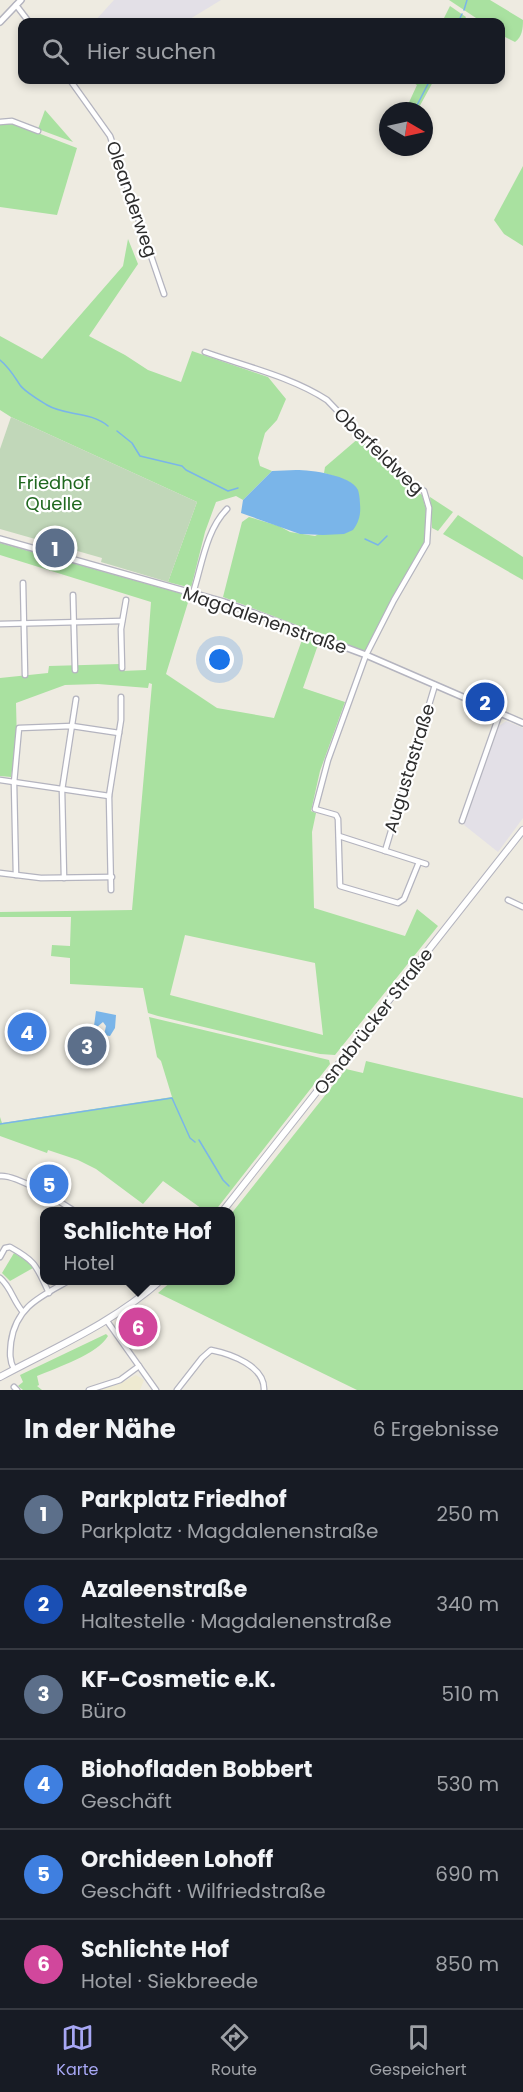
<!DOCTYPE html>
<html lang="de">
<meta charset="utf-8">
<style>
:root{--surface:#171b24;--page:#20242c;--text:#f1f3f6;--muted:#9ea1a6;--line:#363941;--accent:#a7a7f4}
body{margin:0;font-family:Poppins,sans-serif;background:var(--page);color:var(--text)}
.compass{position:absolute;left:379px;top:102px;width:54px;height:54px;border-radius:50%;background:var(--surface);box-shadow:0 3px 9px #0003;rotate:99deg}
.you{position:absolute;left:220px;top:660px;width:21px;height:21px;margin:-15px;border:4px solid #fff;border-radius:50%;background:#1a73e8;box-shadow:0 0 0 9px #1a73e833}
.badge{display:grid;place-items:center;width:39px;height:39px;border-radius:50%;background:var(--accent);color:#fff;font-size:20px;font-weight:700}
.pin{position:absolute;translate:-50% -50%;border:3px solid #fff;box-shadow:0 2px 6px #0006}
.popup{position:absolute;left:40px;top:1207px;width:195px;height:78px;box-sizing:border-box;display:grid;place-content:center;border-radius:12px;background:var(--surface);filter:drop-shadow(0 2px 4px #0005);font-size:20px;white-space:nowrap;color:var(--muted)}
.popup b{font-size:22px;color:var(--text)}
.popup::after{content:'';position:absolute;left:50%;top:100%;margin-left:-12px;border:12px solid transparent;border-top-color:var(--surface)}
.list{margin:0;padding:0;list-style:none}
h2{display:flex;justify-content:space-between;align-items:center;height:78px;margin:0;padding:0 24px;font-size:26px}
h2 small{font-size:20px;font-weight:400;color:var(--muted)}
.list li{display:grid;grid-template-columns:39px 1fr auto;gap:18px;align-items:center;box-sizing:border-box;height:90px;padding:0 24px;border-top:2px solid var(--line)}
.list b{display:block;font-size:22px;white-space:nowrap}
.list p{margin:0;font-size:20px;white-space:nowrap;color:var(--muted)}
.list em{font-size:20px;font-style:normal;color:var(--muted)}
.icon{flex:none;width:33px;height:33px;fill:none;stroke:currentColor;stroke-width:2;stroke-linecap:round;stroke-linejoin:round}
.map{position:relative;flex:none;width:523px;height:1390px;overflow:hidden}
.search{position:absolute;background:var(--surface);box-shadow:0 3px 9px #0003;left:18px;right:18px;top:18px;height:66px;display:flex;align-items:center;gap:15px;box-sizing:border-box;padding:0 21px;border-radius:12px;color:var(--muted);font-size:22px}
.sheet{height:618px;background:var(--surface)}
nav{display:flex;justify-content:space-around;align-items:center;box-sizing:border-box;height:84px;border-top:2px solid var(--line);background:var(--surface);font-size:16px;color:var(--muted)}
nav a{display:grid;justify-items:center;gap:3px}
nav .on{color:var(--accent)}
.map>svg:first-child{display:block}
.industrial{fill:#e3e0e7}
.education{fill:#eeead1}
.green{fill:#a9e1a0;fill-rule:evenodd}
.cemetery{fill:#c1d7b9}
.water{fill:#7ab5e9}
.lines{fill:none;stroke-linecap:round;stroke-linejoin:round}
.stream{stroke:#7ab5e9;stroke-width:1.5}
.minor-casing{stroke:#b4b4bf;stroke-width:7}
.tertiary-casing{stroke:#b4b4bf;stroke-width:8}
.secondary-casing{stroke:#b4b4bf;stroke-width:8}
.minor{stroke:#fff;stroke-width:4.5}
.tertiary{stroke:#fff;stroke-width:5}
.secondary{stroke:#fff;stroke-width:6}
.labels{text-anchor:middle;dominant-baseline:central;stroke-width:4.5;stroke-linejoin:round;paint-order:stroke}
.street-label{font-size:18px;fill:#2d2d2d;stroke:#fff}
.park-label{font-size:18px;fill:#20681f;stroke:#fff}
</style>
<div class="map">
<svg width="523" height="1390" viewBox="0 0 523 1390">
<rect width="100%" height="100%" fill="#eeebe1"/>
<g class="industrial">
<path d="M114,0H221L185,22H94Z"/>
<path d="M506,721L523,728V818L498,852L464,825L499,726Z"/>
</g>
<path class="education" d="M136,1375L144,1380L140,1390H99L119,1384Z"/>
<g class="green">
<path d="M449,0H490L523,20C523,29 522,37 515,42L501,35L500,22H482Z"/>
<path d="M450,6L466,17L463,22H442Z"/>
<path d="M413,80H434L417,111H405L417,85L412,82Z"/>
<path d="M45,110L73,142L38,129Z"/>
<path d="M5,123H12L77,148L57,215L0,207V124Z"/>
<path d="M523,166V246L504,234L494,220Z"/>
<path d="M128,239L138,264L89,336L125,355L148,370L181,382L192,351L268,377L286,399L277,420L265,433L258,458L260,466L272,471L243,500L236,496L216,502L205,532L191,588L168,582L197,502L11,417L0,410V336L42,359L123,266Z"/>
<path d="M360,437L393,469L391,474L422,495L426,509L425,543L368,649L365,651L223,597L242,522L249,517L279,526L290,532L315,536L360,513C360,481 351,482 324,473L325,467Z"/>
<path d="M430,497L453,512L438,531L432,528Z"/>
<path d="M458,515L523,557V580L443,534Z"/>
<path d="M0,543L190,596L166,674L217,708L274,718L303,637L319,642L303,688L345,702L320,771L311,811L316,813L312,832L314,908L405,936L417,909L438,926L335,1055L320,1054L283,1046L158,1016L148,1013L143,988L70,984V958L51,956L52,945L70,946L71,917H0V912L132,910L152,684L149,683L148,688L98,684L65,685L16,703L17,743L11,777L0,776V678L48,673L49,666L120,664L121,671L146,670L151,602L0,555ZM185,935L315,963L323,1035L170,995Z"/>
<path d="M149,1017L329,1060L330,1064L215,1211H205L163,1181L143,1204L96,1169L78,1160L48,1150L47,1153L0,1136V1117L2,1123L172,1097L161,1061L157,1057Z"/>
<path d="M366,1061L523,1098V1390H357L158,1293L172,1281L231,1280V1214L346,1069L363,1073Z"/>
<path d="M14,1253L31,1264L33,1268L10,1281L2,1273Z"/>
<path d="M106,1334L108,1336C98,1354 56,1368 37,1376L39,1385L37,1386L42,1390H23L18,1386L23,1382L20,1375Z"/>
</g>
<path class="cemetery" d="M11,417L197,502L168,582L101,562L102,558L0,529V449Z"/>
<g class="water">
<path d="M296,470C311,470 351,475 358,490C359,493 360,499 360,504C361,514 359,522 353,530L344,534L323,535L300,534L241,513L243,500L272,471Z"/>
<path d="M96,1011L116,1015L115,1028L110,1036L104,1035L106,1026L103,1022L97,1027L94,1026Z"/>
</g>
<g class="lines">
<g class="stream">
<path d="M464,10L467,0"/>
<path d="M458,22L462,14"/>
<path d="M414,111L430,80"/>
<path d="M394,152L396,147"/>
<path d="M0,360C9,367 14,376 20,385C25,392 39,400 47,405C65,416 90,411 108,426"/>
<path d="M117,431L132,443L140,456L182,466L186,470L228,491L238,488"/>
<path d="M365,539L378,545L387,536"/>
<path d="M0,1124L172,1098L190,1138L195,1142"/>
<path d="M199,1140L223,1180L229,1186"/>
</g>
<defs>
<g id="minor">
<path d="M16,5L29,22"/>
<path d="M70,80L110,136L164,294"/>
<path d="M0,122L12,121L38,131"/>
<path d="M205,352C244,366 292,377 327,400L398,474L424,491L429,508L427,543L394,600L366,655L328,760L315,809L336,815L338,819L340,886L398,903L404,899L419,862"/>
<path d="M23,583L25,675"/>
<path d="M193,593C202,565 206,530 227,509"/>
<path d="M73,595L75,670"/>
<path d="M0,624L122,621"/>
<path d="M122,668L121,629L126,600"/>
<path d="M0,780L109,796"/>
<path d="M462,821L500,713"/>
<path d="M339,836L426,864"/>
<path d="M385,851L435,685"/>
<path d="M0,873L41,878L112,877"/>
<path d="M16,875L14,783L19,728L72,726L119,733"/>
<path d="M64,878L62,790L76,699"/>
<path d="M111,890L109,796L121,720V697"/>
<path d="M508,900L523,907"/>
<path d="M0,1176C16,1174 61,1202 76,1212"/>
<path d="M0,1257L5,1248L10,1247C37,1262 36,1266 49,1293"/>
<path d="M0,1278C11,1287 13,1301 23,1312"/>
<path d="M107,1321L156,1390"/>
<path d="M14,1369C9,1360 10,1352 11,1342C16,1306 42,1296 70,1280"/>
<path d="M14,1387L17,1390"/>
<path d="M89,1390L120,1380L139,1366"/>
<path d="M177,1390L202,1358L211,1350C231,1354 265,1366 264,1390"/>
</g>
<g id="tertiary">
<path d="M0,22L21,0"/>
<path d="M0,539L224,602L366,655L523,723"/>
</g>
<g id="secondary">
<path d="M222,1212L523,830"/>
<path d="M0,1377C56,1347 113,1323 161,1280"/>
</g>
</defs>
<use href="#minor" class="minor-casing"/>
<use href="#tertiary" class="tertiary-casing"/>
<use href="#secondary" class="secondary-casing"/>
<use href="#minor" class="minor"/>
<use href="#tertiary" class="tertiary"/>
<use href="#secondary" class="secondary"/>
</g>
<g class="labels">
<g class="street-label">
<text transform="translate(132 199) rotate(71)">Oleanderweg</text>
<text transform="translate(379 451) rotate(44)">Oberfeldweg</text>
<text transform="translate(265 620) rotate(19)">Magdalenenstraße</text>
<text transform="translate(409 768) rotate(-73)">Augustastraße</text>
<text transform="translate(373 1021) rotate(-52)">Osnabrücker Straße</text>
</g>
<g class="park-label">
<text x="54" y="482">Friedhof<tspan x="54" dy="21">Quelle</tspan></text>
</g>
</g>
</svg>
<svg class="compass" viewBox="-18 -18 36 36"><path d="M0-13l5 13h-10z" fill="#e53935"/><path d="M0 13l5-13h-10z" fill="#9ea1a6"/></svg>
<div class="you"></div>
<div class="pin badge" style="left:55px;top:548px;background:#5c6f8a">1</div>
<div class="pin badge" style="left:485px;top:702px;background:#1a4fb4">2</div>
<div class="pin badge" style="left:87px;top:1046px;background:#5c6f8a">3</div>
<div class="pin badge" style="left:27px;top:1032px;background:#3f7fe0">4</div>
<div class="pin badge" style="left:49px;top:1184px;background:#3f7fe0">5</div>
<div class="pin badge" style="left:138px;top:1327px;background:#d1479c">6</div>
<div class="popup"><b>Schlichte Hof</b>Hotel</div>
<div class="search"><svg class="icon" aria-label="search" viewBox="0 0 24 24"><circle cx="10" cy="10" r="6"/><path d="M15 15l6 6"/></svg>Hier suchen</div>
</div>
<section class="sheet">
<h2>In der Nähe<small>6 Ergebnisse</small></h2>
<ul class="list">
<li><span class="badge" style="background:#5c6f8a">1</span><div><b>Parkplatz Friedhof</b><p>Parkplatz · Magdalenenstraße</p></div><em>250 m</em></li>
<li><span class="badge" style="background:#1a4fb4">2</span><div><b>Azaleenstraße</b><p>Haltestelle · Magdalenenstraße</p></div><em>340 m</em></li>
<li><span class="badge" style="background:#5c6f8a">3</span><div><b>KF-Cosmetic e.K.</b><p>Büro</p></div><em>510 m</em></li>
<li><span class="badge" style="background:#3f7fe0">4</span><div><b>Biohofladen Bobbert</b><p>Geschäft</p></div><em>530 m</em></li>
<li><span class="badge" style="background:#3f7fe0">5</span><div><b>Orchideen Lohoff</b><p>Geschäft · Wilfriedstraße</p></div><em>690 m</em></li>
<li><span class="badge" style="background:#d1479c">6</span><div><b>Schlichte Hof</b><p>Hotel · Siekbreede</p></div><em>850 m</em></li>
</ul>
</section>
<nav>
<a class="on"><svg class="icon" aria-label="map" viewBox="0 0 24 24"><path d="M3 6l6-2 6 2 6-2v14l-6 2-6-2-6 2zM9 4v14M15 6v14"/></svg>Karte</a>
<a><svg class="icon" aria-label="directions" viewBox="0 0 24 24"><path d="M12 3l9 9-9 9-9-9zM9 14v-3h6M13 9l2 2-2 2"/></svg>Route</a>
<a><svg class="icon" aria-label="saved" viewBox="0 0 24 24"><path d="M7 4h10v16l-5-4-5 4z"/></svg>Gespeichert</a>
</nav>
